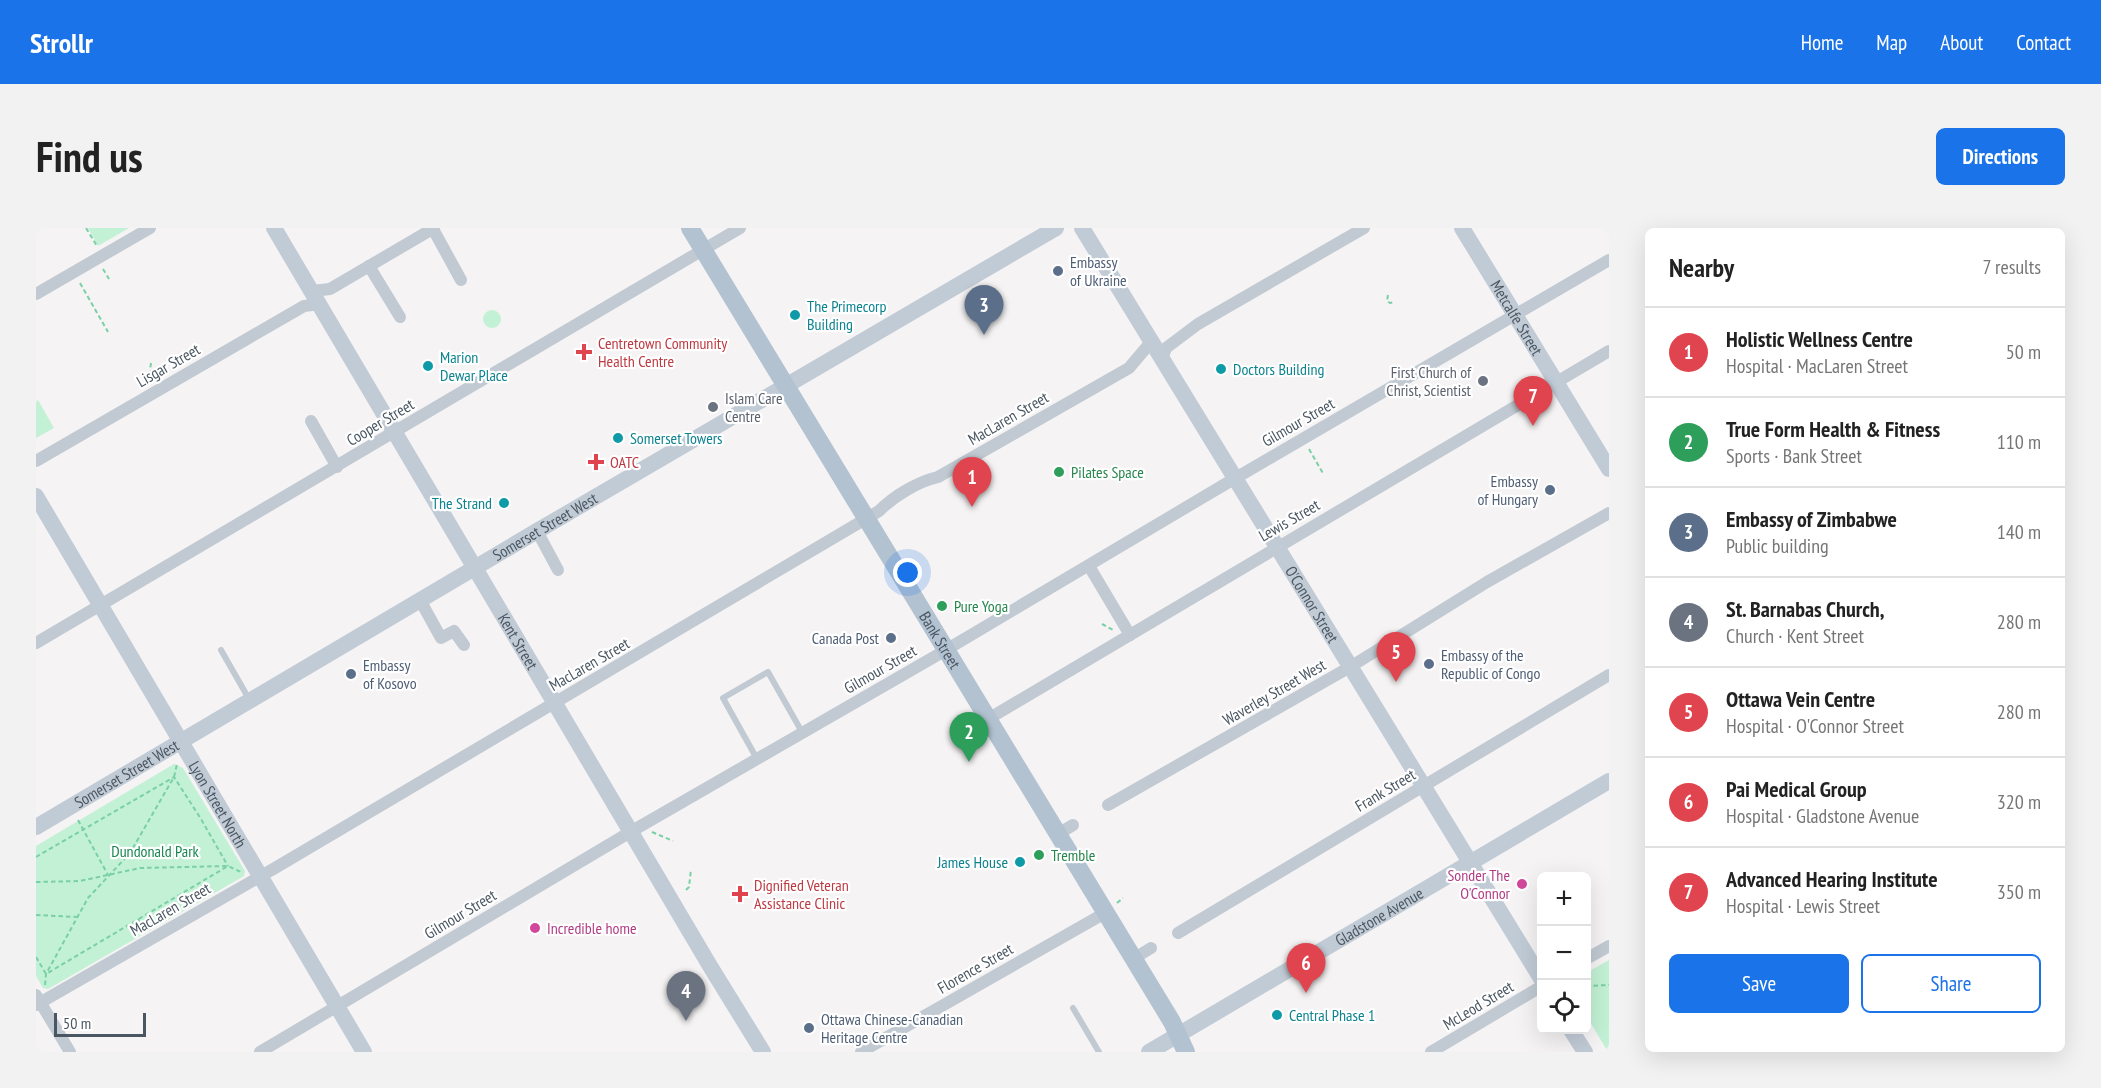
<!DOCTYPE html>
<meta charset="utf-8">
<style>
:root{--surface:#fff;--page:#f2f2f2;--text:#222;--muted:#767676;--line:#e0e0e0;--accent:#1a73e8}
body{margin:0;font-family:"PT Sans Narrow",sans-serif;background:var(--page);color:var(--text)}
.controls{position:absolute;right:18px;bottom:18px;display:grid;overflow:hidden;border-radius:9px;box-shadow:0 6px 24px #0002}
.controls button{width:54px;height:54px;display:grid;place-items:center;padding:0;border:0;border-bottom:2px solid var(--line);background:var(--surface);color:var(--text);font:30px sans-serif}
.scale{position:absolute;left:18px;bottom:15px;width:92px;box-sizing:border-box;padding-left:6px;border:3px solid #4a5661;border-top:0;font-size:16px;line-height:21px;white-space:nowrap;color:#4a5661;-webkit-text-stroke:4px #fff;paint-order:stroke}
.you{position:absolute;left:872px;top:345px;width:21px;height:21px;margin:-15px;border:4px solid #fff;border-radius:50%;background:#1a73e8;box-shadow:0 0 0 9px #1a73e833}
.badge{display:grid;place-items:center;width:39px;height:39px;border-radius:50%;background:var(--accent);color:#fff;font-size:20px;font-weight:700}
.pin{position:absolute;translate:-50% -50px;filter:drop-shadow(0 2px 3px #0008)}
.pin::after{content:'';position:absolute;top:32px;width:21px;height:18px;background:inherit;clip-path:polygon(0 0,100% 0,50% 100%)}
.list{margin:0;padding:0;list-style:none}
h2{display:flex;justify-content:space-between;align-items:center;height:78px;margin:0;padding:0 24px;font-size:26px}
h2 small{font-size:20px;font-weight:400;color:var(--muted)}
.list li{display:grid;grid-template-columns:39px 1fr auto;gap:18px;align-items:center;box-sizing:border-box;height:90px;padding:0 24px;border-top:2px solid var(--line)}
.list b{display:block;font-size:22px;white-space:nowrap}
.list p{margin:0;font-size:20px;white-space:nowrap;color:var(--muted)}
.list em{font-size:20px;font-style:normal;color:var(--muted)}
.actions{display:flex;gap:12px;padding:18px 24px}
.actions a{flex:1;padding:14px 0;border:2px solid var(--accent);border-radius:9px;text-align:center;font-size:21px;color:var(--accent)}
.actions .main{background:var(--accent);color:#fff}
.icon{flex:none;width:33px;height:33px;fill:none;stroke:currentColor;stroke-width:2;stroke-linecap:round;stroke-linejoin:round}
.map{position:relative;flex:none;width:1573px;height:824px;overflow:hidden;border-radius:9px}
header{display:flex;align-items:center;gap:36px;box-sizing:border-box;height:84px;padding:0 30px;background:var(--accent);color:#fff}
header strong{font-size:28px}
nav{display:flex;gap:33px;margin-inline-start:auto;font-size:21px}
.intro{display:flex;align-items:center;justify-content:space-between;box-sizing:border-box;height:144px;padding:0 36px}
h1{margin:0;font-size:42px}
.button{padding:15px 27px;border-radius:9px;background:var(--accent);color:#fff;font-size:21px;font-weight:700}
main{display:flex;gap:36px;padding:0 36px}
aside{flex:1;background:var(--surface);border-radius:9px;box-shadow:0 6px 24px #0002}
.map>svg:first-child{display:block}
.green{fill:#c3f1d5}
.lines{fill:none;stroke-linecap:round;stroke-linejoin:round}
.path{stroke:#7ad0a6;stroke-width:2;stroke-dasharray:4.5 3;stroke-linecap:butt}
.lane{stroke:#c1cad2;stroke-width:6}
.street{stroke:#c1cad2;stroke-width:12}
.secondary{stroke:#c1cbd6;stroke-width:16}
.primary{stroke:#b3c2d1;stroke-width:18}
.service-dot{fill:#5c6f8a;stroke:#fff;stroke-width:2}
.culture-dot{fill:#0f9aa8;stroke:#fff;stroke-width:2}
.health-dot{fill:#e0444e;stroke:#fff;stroke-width:2}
.worship-dot{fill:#6b7280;stroke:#fff;stroke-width:2}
.leisure-dot{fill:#2e9e5b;stroke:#fff;stroke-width:2}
.hotel-dot{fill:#d1479c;stroke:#fff;stroke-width:2}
.labels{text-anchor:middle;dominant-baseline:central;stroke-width:4.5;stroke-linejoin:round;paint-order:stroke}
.service-label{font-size:16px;fill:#4e5e75;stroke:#fff;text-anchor:start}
.culture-label{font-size:16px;fill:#0d838f;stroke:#fff;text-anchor:start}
.street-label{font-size:16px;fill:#4a5661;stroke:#fff}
.health-label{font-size:16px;fill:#be3a42;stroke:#fff;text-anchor:start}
.worship-label{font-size:16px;fill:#5b616d;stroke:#fff;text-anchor:end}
.leisure-label{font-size:16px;fill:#27864d;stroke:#fff;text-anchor:start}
.park-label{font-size:16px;fill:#17864f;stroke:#fff}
.hotel-label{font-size:16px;fill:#b23c85;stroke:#fff;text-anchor:end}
</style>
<header>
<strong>Strollr</strong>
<nav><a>Home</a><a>Map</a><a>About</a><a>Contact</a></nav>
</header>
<div class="intro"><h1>Find us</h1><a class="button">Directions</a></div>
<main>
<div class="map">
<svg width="1573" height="824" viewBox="0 0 1573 824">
<rect width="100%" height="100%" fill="#f5f3f3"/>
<g class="green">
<path d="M52,0H93L62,18Z"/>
<circle cx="456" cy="91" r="9"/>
<path d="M2,172L18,200L0,210V174Z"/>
<path d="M138,536L147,540L209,643L208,648L12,761L7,760L0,748V618Z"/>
<path d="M1573,732V824H1572L1551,789L1550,745Z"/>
</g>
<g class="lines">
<g class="path">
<path d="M50,0L61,18"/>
<path d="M67,41L73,51"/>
<path d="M44,55L72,104"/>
<path d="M1352,67L1351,73L1354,75L1358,74"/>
<path d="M115,135L114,142L119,150"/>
<path d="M1273,221L1288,247"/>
<path d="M1066,396L1077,402"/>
<path d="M42,592L72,647"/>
<path d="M616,604L637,613"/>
<path d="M0,629L138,549L165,591L192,638"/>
<path d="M0,654L44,653L104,640L192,638L205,644"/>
<path d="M650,662L653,659L655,641"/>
<path d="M746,671L750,681"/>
<path d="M1081,675L1087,670"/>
<path d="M0,687L41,689"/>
<path d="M102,691L107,702"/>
<path d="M0,729L10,746L192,638"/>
<path d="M9,757L10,746L52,670L94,625L138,549L141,536"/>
<path d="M1550,758L1573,757"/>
</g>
<g class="lane">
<path d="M185,422L213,471"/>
<path d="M721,531L687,470L732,444L766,504"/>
<path d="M1037,780L1063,824"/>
</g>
<g class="street">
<path d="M397,1L425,52"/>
<path d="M333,38L364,89"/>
<path d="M276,63L294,61L398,0"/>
<path d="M0,66L114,0"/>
<path d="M1126,131L1130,120L1162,96L1328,0"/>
<path d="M275,193L301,239"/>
<path d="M0,233L268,78L284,76"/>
<path d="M501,303L522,342"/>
<path d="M1053,338L1094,407"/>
<path d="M384,372L405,410L418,403L428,417"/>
<path d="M0,415L704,0"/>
<path d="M952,491L1573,123"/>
<path d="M1072,577L1314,439L1451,354L1573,285"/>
<path d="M1022,606L1037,597"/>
<path d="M1142,705L1573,447"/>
<path d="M1097,731L1115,720"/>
<path d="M1550,731L1573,718"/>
<path d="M0,767L34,824"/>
<path d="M0,777L239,640L843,283C858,268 881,254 902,249L1093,140L1115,114"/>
<path d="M224,824L596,603L898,429L1186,258L1573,32"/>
<path d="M825,824L1069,685"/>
<path d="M1395,824L1506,758"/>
</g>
<g class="secondary">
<path id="s1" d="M238,0L674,738L727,824"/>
<path id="s2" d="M1046,0L1506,752"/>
<path id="s3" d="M1426,0L1573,241"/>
<path id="s4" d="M0,268L328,824"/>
<path id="s5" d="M0,599L501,303L1020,0"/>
<path d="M1535,802L1549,824"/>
<path id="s6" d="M1113,824L1573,553"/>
</g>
<path class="primary" id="s7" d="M654,0L1136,794L1150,824"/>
</g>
<g class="service-dot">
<circle cx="1022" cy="43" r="6"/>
<circle cx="1514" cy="262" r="6"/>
<circle cx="855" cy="410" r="6"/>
<circle cx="1393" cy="436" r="6"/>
<circle cx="315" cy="446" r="6"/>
<circle cx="773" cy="800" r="6"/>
</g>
<g class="culture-dot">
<circle cx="759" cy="87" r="6"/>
<circle cx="392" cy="138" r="6"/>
<circle cx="1185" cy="141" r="6"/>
<circle cx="582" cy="210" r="6"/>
<circle cx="468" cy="275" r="6"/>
<circle cx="984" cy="634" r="6"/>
<circle cx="1241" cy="787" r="6"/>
</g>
<g class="health-dot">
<path d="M545 115h6v6h6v6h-6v6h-6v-6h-6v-6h6z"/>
<path d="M557 225h6v6h6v6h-6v6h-6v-6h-6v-6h6z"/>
<path d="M701 657h6v6h6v6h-6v6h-6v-6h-6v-6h6z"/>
</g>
<g class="worship-dot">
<circle cx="1447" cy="153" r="6"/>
<circle cx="677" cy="179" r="6"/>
</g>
<g class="leisure-dot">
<circle cx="1023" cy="244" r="6"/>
<circle cx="906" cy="378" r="6"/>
<circle cx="1003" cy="627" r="6"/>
</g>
<g class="hotel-dot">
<circle cx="1486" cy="656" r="6"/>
<circle cx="499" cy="700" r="6"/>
</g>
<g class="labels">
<g class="service-label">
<text x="1034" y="34">Embassy<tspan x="1034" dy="18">of Ukraine</tspan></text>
<text x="1502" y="253" text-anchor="end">Embassy<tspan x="1502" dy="18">of Hungary</tspan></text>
<text x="843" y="410" text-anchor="end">Canada Post</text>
<text x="1405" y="427">Embassy of the<tspan x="1405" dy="18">Republic of Congo</tspan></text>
<text x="327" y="437">Embassy<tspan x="327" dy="18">of Kosovo</tspan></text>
<text x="785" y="791">Ottawa Chinese-Canadian<tspan x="785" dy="18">Heritage Centre</tspan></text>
</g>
<g class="culture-label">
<text x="771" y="78">The Primecorp<tspan x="771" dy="18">Building</tspan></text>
<text x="404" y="129">Marion<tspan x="404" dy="18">Dewar Place</tspan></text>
<text x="1197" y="141">Doctors Building</text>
<text x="594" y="210">Somerset Towers</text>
<text x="456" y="275" text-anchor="end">The Strand</text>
<text x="972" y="634" text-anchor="end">James House</text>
<text x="1253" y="787">Central Phase 1</text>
</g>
<g class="street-label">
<text stroke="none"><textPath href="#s3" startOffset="105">Metcalfe Street</textPath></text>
<text transform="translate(132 137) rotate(-30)">Lisgar Street</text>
<text transform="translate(972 190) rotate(-30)">MacLaren Street</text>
<text transform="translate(344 194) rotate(-31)">Cooper Street</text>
<text transform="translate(1262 194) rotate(-30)">Gilmour Street</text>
<text transform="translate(1253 292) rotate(-30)">Lewis Street</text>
<text stroke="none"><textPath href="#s5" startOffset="591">Somerset Street West</textPath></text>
<text stroke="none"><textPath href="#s2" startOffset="441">O'Connor Street</textPath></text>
<text stroke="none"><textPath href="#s7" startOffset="482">Bank Street</textPath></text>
<text stroke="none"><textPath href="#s1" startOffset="480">Kent Street</textPath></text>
<text transform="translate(553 436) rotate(-30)">MacLaren Street</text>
<text transform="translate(844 441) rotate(-30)">Gilmour Street</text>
<text transform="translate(1238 464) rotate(-30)">Waverley Street West</text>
<text stroke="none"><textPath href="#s5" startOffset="105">Somerset Street West</textPath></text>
<text transform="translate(1349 562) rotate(-31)">Frank Street</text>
<text stroke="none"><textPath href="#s4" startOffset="358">Lyon Street North</textPath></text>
<text transform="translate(134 681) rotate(-30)">MacLaren Street</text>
<text transform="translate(424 686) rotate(-31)">Gilmour Street</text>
<text stroke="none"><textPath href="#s6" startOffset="267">Gladstone Avenue</textPath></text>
<text transform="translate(939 740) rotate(-30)">Florence Street</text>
<text transform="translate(1442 777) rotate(-31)">McLeod Street</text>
</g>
<g class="health-label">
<text x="562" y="115">Centretown Community<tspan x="562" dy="18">Health Centre</tspan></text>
<text x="574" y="234">OATC</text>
<text x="718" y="657">Dignified Veteran<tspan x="718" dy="18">Assistance Clinic</tspan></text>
</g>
<g class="worship-label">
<text x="1435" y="144">First Church of<tspan x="1435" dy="18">Christ, Scientist</tspan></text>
<text x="689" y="170" text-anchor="start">Islam Care<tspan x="689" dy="18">Centre</tspan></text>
</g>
<g class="leisure-label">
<text x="1035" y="244">Pilates Space</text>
<text x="918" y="378">Pure Yoga</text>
<text x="1015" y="627">Tremble</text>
</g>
<g class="park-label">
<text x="119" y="623">Dundonald Park</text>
</g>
<g class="hotel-label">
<text x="1474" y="647">Sonder The<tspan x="1474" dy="18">O'Connor</tspan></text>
<text x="511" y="700" text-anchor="start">Incredible home</text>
</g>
</g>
</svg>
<div class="controls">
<button>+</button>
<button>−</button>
<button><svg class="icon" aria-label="locate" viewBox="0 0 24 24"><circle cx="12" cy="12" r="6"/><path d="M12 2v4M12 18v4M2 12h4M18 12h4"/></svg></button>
</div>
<div class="scale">50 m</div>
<div class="you"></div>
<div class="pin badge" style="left:936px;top:279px;background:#e0444e">1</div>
<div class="pin badge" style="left:933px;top:534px;background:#2e9e5b">2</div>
<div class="pin badge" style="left:948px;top:107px;background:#5c6f8a">3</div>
<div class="pin badge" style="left:650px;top:793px;background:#6b7280">4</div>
<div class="pin badge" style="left:1360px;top:454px;background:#e0444e">5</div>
<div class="pin badge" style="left:1270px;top:765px;background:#e0444e">6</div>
<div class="pin badge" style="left:1497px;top:198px;background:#e0444e">7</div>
</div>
<aside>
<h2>Nearby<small>7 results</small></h2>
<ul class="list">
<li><span class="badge" style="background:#e0444e">1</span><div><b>Holistic Wellness Centre</b><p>Hospital · MacLaren Street</p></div><em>50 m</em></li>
<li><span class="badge" style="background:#2e9e5b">2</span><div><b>True Form Health &amp; Fitness</b><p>Sports · Bank Street</p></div><em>110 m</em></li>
<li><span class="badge" style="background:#5c6f8a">3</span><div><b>Embassy of Zimbabwe</b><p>Public building</p></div><em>140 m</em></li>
<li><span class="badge" style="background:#6b7280">4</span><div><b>St. Barnabas Church,</b><p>Church · Kent Street</p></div><em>280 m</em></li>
<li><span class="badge" style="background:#e0444e">5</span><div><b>Ottawa Vein Centre</b><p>Hospital · O'Connor Street</p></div><em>280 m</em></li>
<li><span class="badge" style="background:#e0444e">6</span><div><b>Pai Medical Group</b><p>Hospital · Gladstone Avenue</p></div><em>320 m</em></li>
<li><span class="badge" style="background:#e0444e">7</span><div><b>Advanced Hearing Institute</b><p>Hospital · Lewis Street</p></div><em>350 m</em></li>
</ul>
<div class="actions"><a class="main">Save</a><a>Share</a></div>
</aside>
</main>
